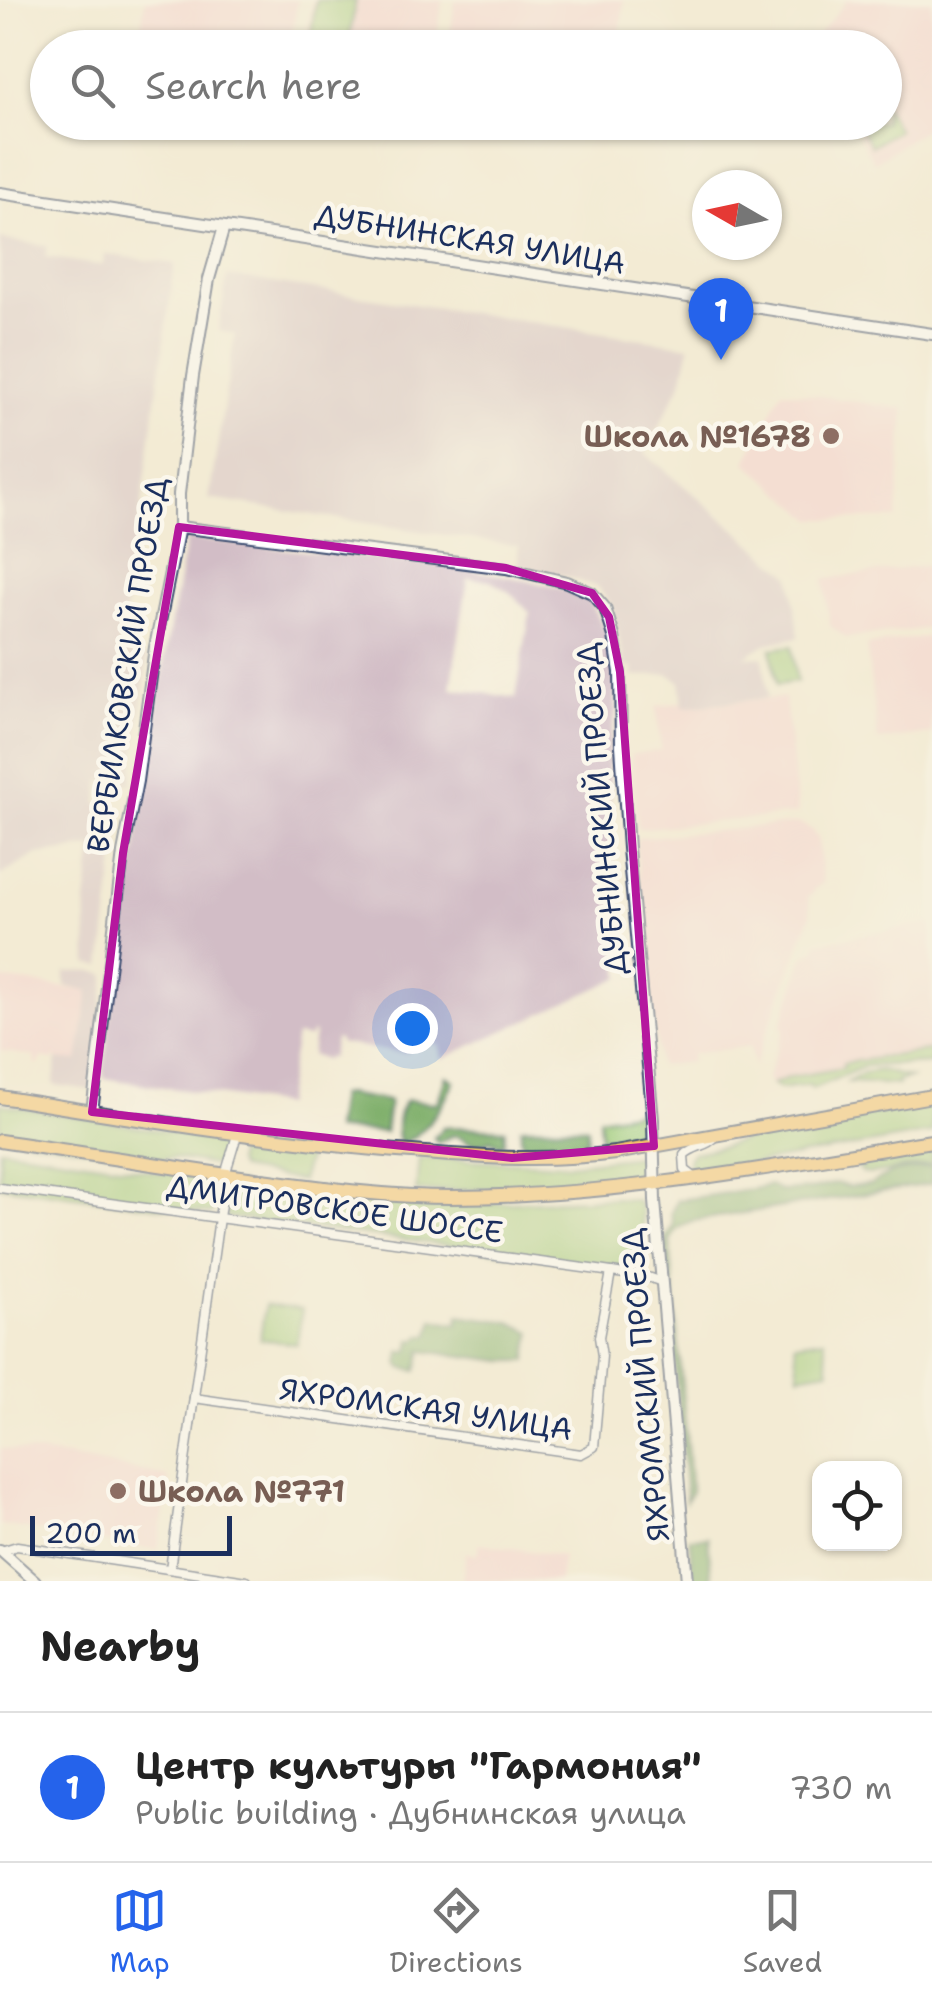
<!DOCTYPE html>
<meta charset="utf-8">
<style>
:root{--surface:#fff;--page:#f6f6f6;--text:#222;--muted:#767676;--line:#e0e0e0;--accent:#2563eb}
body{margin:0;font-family:"Shantell Sans",sans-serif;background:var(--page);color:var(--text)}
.controls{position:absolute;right:30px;bottom:30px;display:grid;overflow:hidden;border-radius:20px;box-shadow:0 2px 8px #0004}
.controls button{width:90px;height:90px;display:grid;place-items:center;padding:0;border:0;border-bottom:2px solid var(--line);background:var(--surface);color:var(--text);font:50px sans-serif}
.compass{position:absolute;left:692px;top:170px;width:90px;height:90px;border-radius:50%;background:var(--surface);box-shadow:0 2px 8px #0004;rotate:279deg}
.scale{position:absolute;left:30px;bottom:25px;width:202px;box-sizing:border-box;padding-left:10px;border:5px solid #1b2f5e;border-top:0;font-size:28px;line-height:35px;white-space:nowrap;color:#1b2f5e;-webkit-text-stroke:8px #fbf7ec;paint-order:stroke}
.you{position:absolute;left:412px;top:1028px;width:35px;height:35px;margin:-25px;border:8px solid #fff;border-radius:50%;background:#1a73e8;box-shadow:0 0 0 15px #1a73e833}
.badge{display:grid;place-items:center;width:65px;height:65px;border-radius:50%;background:var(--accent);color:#fff;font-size:32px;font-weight:700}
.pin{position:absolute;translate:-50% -82px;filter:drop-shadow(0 2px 5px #0008)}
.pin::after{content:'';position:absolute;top:52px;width:35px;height:30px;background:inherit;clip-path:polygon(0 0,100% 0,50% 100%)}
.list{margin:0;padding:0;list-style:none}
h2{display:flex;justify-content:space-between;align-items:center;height:130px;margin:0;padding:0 40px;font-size:42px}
h2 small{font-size:32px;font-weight:400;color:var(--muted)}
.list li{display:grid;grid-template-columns:65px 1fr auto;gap:30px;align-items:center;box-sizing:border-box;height:150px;padding:0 40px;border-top:2px solid var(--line)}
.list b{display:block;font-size:38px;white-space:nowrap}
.list p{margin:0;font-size:32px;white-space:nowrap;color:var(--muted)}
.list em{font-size:32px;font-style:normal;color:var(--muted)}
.icon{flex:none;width:55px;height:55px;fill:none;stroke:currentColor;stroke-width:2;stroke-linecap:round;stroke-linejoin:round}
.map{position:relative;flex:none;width:932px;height:1581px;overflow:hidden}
.search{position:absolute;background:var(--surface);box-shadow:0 2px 8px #0004;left:30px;right:30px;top:30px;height:110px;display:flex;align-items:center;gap:25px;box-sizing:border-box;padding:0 35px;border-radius:55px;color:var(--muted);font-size:38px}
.sheet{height:280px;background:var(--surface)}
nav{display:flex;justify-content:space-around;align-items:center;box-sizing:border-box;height:140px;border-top:2px solid var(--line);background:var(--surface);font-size:28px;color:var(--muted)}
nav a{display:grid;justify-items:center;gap:5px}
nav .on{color:var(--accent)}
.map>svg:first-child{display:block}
.built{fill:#f7cfd1}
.industrial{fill:#d2bdc6;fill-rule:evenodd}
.green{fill:#9bc977;stroke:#5b7c6a;stroke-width:2.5}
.forest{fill:#7cad68;stroke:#4c6e63;stroke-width:2.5}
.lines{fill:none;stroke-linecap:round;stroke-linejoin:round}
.minor-casing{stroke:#3b4b70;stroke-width:11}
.tertiary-casing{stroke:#3b4b70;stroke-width:14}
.primary-casing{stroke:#3b4b70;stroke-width:16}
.minor{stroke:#fff;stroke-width:8}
.tertiary{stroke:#fff;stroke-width:10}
.primary{stroke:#f6c06b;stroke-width:12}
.marked{fill:none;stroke:#b5179e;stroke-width:8;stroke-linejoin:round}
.education-dot{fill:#8d6e63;stroke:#fbf7ec;stroke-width:4}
.labels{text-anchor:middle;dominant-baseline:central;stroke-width:9;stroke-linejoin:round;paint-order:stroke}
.street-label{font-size:30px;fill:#1b2f5e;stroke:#fbf7ec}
.education-label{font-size:30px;font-weight:bold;fill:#785e54;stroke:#fbf7ec;text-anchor:end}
</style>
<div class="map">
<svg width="932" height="1581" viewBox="0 0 932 1581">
<rect width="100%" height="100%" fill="#fbf7ec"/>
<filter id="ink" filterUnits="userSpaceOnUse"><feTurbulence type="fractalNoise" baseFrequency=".01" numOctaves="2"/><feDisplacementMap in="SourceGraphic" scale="20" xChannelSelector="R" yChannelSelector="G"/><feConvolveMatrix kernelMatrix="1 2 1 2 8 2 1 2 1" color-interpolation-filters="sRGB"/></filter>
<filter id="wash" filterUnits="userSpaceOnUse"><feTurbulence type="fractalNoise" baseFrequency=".0048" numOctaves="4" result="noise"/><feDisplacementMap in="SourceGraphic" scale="40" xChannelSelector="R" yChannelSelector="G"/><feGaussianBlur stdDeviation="2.25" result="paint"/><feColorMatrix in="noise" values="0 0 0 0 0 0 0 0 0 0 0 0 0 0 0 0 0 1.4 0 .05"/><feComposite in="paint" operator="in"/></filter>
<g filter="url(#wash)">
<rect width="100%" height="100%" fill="#f3ebd4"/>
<g class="built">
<path d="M145,0H298L290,47L161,48L138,44Z"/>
<path d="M313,0H443L435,47L306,48Z"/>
<path d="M455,0H624L619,47H448Z"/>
<path d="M847,0H932V124L874,163L852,123L884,122V48H811L810,45Z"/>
<path d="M782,390L905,409L897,519H813L746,462Z"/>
<path d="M932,565V628L846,638L830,626L824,579Z"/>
<path d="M932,636V734L878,741L866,645Z"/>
<path d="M785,697L798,814L638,829L631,754L661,750L656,706L683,702L684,707Z"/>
<path d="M800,823L814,831V836H818L823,883L814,889L812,895L808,896L811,915L754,1067L750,1046L691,1054V1062L659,1066L636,847L637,838Z"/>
<path d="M932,923V1050L844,1063V1068L790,1077L772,1084L766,1080L784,1029L781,1026L804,957L817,949V943Z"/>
<path d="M0,979L89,991L78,1062L57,1059L55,1056L54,1060L41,1058L39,1065L34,1064L35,1057L0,1051Z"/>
<path d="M0,1448L68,1457L169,1477L158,1550L0,1525Z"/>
<path d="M479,1543L563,1556L559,1581H462L466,1552L477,1554Z"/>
</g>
<g class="industrial">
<path d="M0,239L47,246L46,257L91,264L103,265L105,254L175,264L133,567L118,652L148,657L132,784L101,780L98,804L116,807L121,813L102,966L88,964L86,901L93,847L36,855L0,876Z"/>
<path d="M227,276L690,346L682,382L645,453L791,576L799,637L766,644L745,657L763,656L768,698L683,707L680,681L668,674L634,677L633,667L625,668L612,605L597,587L557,574L518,566V546L209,499L235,334L218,331Z"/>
<path d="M188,539L437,565L506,576L551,586L578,594L591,603L610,640L616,682V712L608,754L616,940L621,977L442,1059L439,1045L402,1039L400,1047L409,1049L408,1053H399L339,1043V1040L335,1039L331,1058L327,1057L326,1060L311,1055L314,1034L311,1033L310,1038L296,1036L284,1105L103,1078L113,997L118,987L121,956L118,949L128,854H136L139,822L144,804L167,643L186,541ZM468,578L490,580L512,594L530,613L516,698L451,688Z"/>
<path d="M93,971L106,975L91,1090L53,1085L57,1059L78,1061L89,992L65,986V972Z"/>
</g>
<g class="green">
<path d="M316,0H356L348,47H309Z"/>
<path d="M885,107L898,130L871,146L857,123L884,122Z"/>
<path d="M792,646L797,682L777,685L771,649Z"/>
<path d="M932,1050V1063L866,1066L812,1089L810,1085L780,1089L772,1084L790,1077L843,1068V1063Z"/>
<path d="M880,1070L910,1078L898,1081V1085L848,1082L863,1073Z"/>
<path d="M932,1103V1133L699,1173L692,1171L688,1164L689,1157L692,1153L723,1147L766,1132Z"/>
<path d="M0,1104L219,1140L223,1147L221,1159L214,1165L173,1158L155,1159L0,1135Z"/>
<path d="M645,1110L642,1131L611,1146L601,1139L599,1118Z"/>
<path d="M241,1141L311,1149L301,1181L240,1169L236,1162L238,1146Z"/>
<path d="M0,1148L205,1179C220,1185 217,1202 211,1214L0,1186Z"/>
<path d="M927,1150H932V1164L871,1174L863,1173L857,1167L894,1159L895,1161L901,1160L902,1154L921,1151L922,1154L927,1153Z"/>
<path d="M639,1156L641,1159L643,1173L640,1177L544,1187L416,1192L419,1158L569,1164Z"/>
<path d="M239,1183V1188L282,1194L289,1191L390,1202L462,1204L617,1198L636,1200L641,1208L647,1271L226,1217L231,1188Z"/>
<path d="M265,1305L302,1310L297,1344L260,1339Z"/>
<path d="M824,1339L829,1370L799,1375L795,1343Z"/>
</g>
<g class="forest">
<path d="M446,1076L454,1081C443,1105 425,1136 400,1144C395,1131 396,1110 407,1100L432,1103L438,1102Z"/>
<path d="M344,1094L389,1101L385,1132L334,1130L339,1096Z"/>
<path d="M443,1127L505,1129L504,1143L500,1145L490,1140C467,1153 467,1133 452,1136C447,1137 443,1141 438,1143L434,1138Z"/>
<path d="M525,1127H585L588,1129L587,1141C575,1146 565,1143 553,1141C544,1146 536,1152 525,1149L521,1137V1128Z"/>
<path d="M932,1166V1184L692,1221L677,1229L670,1241L691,1492L686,1501L665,1239L673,1225L671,1213L677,1200C708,1195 740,1193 770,1185L780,1191L812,1189L836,1183L849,1187L871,1184L890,1173Z"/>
<path d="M459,1315L510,1322L532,1332L527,1361H503L422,1351L417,1371L402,1368L399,1364L401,1351H409L411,1340H417L420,1336L429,1335L434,1319L458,1324Z"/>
<path d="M708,1537L712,1581H693L689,1538Z"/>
</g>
</g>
<g filter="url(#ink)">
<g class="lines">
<defs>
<g id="minor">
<path d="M693,1176L685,1170L684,1155C694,1145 708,1147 717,1135"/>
<path d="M0,1188L598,1270L651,1278L662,1282"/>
<path d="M194,1398L581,1454L594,1447L602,1356L599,1337L611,1272"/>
<path d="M1,1551L17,1546L247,1581"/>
<path d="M170,1569L225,1175L237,1135"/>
</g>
<g id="tertiary">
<path d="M0,193L932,334"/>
<path d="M179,527L506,568L567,582L592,593L605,608L614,636L620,672L621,746L628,848L653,1120L655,1201L687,1581"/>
<path d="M92,1112L123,853L137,781L155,647L179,527V494L193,376L209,279L224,227"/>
<path d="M0,1550L35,1581"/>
</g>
<g id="primary">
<path d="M0,1097C129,1118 256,1139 386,1150C462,1156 539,1163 615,1153L932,1096"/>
<path d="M0,1141C90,1154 180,1169 270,1181C330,1189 390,1197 451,1197C614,1197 772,1167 932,1141"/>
</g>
</defs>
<use href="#minor" class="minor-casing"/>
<use href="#tertiary" class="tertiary-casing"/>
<use href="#primary" class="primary-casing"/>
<use href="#minor" class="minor"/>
<use href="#tertiary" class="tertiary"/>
<use href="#primary" class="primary"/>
</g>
</g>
<path d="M0 0H932V1581H0ZM179,527L506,568L592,593L609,617L620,672L654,1146L512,1158L92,1112L123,853Z" fill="#f3ebd4" fill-opacity=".55" fill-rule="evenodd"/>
<path class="marked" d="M179,527L506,568L592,593L609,617L620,672L654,1146L512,1158L92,1112L123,853Z"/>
<g class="education-dot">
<circle cx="831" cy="436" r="10"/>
<circle cx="118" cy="1491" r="10"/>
</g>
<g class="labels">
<g class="street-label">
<text transform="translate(470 239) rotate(9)">ДУБНИНСКАЯ УЛИЦА</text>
<text transform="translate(127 665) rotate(-81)">ВЕРБИЛКОВСКИЙ ПРОЕЗД</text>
<text transform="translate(601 809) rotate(-95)">ДУБНИНСКИЙ ПРОЕЗД</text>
<text transform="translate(335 1209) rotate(8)">ДМИТРОВСКОЕ ШОССЕ</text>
<text transform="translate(645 1385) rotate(-95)">ЯХРОМСКИЙ ПРОЕЗД</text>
<text transform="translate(426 1409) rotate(8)">ЯХРОМСКАЯ УЛИЦА</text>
</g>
<g class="education-label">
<text x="811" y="436">Школа №1678</text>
<text x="138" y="1491" text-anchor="start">Школа №771</text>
</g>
</g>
</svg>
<div class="controls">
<button><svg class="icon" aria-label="locate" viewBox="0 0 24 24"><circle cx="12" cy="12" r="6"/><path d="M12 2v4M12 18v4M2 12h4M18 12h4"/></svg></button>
</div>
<svg class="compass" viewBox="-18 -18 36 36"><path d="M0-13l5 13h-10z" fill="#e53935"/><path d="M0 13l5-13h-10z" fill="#767676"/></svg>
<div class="scale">200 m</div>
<div class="you"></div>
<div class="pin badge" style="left:721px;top:360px">1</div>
<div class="search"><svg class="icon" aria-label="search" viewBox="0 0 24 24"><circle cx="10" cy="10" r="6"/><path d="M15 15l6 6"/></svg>Search here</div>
</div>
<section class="sheet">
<h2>Nearby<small></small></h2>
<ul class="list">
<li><span class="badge">1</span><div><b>Центр культуры &quot;Гармония&quot;</b><p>Public building · Дубнинская улица</p></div><em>730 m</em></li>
</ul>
</section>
<nav>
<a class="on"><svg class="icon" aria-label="map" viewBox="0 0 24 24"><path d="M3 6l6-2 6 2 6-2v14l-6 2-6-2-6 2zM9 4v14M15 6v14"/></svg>Map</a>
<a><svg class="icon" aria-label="directions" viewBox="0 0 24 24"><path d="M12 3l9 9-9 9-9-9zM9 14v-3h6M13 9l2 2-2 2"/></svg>Directions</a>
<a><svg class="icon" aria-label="saved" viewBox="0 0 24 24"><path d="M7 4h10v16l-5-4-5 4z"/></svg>Saved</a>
</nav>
